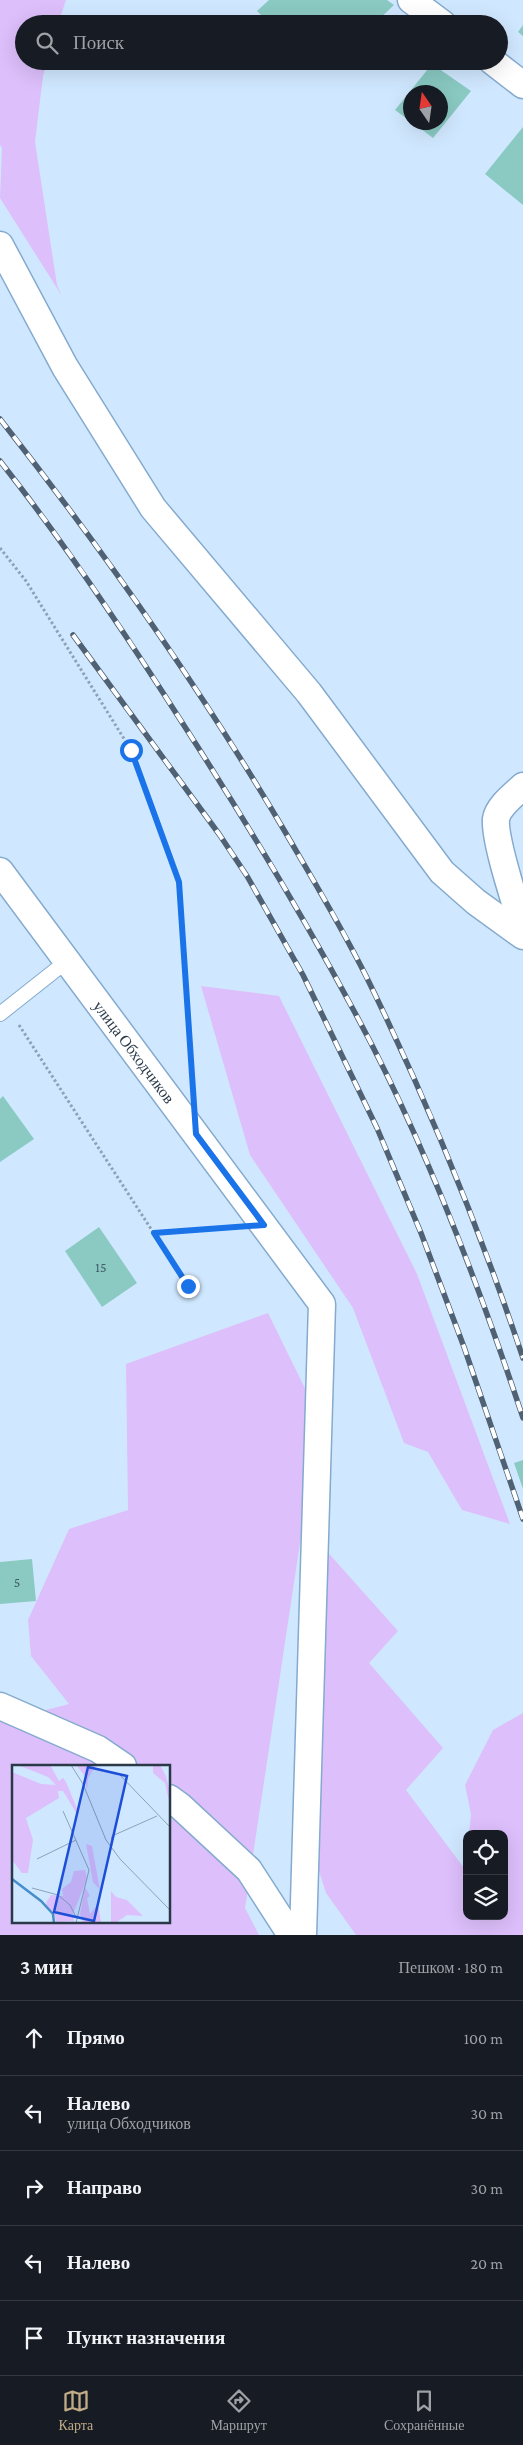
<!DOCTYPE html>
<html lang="ru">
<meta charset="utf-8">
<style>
:root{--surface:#171b24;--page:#20242c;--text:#f1f3f6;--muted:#9ea1a6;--line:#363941;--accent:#c2ab87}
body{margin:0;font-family:"Crimson Pro",serif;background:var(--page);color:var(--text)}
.controls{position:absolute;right:15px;bottom:15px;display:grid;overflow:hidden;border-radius:10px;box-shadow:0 5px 20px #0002}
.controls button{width:45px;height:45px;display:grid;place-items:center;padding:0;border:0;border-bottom:1px solid var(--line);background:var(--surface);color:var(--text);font:25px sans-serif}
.compass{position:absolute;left:403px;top:85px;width:45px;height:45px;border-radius:50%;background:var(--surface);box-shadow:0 5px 20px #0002;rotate:347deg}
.stop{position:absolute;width:15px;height:15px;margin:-11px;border:4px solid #1a73e8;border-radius:50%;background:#fff}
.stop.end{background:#1a73e8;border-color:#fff;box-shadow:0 1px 5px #0008}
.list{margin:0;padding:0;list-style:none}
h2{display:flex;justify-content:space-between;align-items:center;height:65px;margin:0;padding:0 20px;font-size:21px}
h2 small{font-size:16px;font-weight:400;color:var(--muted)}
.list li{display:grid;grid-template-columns:32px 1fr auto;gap:15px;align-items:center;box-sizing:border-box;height:75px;padding:0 20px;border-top:1px solid var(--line)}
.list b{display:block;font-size:19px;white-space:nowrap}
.list p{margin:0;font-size:16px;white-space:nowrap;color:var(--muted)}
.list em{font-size:16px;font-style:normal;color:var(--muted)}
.icon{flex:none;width:28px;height:28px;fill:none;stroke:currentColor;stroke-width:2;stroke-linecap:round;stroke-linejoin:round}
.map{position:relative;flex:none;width:523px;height:1935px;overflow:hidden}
.search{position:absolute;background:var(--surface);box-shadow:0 5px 20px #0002;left:15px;right:15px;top:15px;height:55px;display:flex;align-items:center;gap:12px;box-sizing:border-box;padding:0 18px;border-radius:28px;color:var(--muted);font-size:19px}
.sheet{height:440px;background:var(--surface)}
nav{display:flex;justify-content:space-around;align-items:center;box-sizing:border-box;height:70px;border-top:1px solid var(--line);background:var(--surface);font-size:14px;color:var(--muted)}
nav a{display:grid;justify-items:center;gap:2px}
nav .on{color:var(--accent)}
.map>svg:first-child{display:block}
.green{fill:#ddbffb;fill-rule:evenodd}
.building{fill:#8acac3}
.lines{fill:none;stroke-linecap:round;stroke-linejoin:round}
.service-casing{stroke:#84aace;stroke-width:16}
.minor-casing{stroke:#84aace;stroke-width:29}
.path{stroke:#8da2b6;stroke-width:3;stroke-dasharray:2.5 2.5;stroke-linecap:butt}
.service{stroke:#fff;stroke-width:14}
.minor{stroke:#fff;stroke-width:26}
.rail-casing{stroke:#4f6172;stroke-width:5.5}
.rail{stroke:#fff;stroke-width:4;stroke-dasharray:11;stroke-linecap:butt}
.route{stroke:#1a73e8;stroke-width:6}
.labels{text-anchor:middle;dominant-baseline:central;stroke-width:5;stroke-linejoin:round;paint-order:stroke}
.number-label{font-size:14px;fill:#415d67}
.street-label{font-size:16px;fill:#293948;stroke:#fff}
.inset-river{fill:none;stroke:#478ecb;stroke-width:2.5}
.inset-road{fill:none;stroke:#8da2b6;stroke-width:1}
.view{fill:#1d4ed8;fill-opacity:0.15;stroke:#1d4ed8;stroke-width:2.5}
.inset-edge{fill:none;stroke:#293948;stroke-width:2.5}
</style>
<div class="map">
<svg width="523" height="1935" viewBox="0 0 523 1935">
<rect width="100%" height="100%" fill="#d0e8ff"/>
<g class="green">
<path d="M0,0H66L58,24H24V61H47L43,76L35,142L57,285L62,296L0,198L2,148L0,145Z"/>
<path d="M201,986L279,996L417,1274L510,1524L462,1510L428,1452L404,1443L353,1308L250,1155Z"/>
<path d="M268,1313L319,1417L245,1908L259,1935H0V1722L69,1704L31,1656L28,1620L69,1529L128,1510L126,1364ZM14,1766H169V1921H14Z"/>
<path d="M315,1538L398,1631L369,1663L443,1748L406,1790L464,1868L467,1847V1916H504V1834H469L471,1814L465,1785L493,1730L523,1713V1935H356L326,1893L306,1830Z"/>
</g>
<g class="building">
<path d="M269,0H387L394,5L374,24H270L257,11Z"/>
<path d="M523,25V36L518,32Z"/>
<path d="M432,64L471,91L433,138L412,122H440V92H410V121L395,110Z"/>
<path d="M523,127V205L485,174Z"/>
<path d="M3,1096L34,1139L0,1162V1099Z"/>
<path d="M99,1227L137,1283L102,1307L65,1251Z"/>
<path d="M523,1460V1489L514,1463Z"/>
<path d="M32,1559L36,1601L0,1604V1562Z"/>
</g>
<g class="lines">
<defs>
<path id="service" d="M0,1014L67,961"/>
<g id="minor">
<path d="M411,0L443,24"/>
<path d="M492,61L523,85"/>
<path d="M0,245L65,367L153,508L309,693L442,872L476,902L523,936"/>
<path d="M523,786C515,794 498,806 496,819C494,840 516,905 523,929"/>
<path d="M0,871L322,1304L303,1935"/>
<path d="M0,1706L98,1749L123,1766"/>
<path d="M169,1798L180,1806L249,1870L291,1935"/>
</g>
</defs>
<use href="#service" class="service-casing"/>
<use href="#minor" class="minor-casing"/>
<g class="path">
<path d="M0,548L26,581L131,750L179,882L192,1084"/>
<path d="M19,1025L188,1286"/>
<path d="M154,1233L233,1228"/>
</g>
<use href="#service" class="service"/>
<use href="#minor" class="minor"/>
<defs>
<g id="rail">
<path d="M0,419C103,550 199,686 284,830C312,878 341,926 366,976C427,1100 479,1227 523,1358"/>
<path d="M0,461C67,546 127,636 185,727C245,820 302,914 354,1011C423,1138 478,1282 523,1418"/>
<path d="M73,635L219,834L247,876L303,975L377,1128L421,1233L464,1347L523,1519"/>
</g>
</defs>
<use href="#rail" class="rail-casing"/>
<use href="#rail" class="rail"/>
</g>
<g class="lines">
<path class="route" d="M131,750L179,882L196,1134L264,1225L154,1233L188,1286"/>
</g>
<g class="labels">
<g class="number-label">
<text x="101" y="1267">15</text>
<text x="17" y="1582">5</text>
</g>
<g class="street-label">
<text transform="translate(134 1052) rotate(53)">улица Обходчиков</text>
</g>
</g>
<g transform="translate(12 1765)">
<rect width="158" height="158" fill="#d0e8ff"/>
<path d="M6,0H38L47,16L51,13L54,17L66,46L65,49L51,26H46L47,33L14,53L21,75L16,108H10L0,95V7L29,19L44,20L36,12ZM64,0H84L76,13L75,25L73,11ZM141,0H148L154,11L157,23V36L153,18L141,8ZM74,79L80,81L88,125L81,117ZM73,105L75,114L61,149L62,156L44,157L43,151L34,141L35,136L39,130L51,131L50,124L59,117L62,106ZM73,122L78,131L75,133L78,149L86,139L89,157H71L68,149ZM99,126L104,132L115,135L131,151L115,150L105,157H99Z" fill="#ddbffb"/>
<path class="inset-river" d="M0,114L29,136L41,149L42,158"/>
<path class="inset-road" d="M59,0L71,19L94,75L108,94L158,145M106,8L158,62M51,46L77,105L64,158M99,81L100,71L145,51M25,94L64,75M20,123L46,130L58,140L64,152"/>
<path class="view" d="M76,2L115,11L82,156L42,147Z"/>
<rect width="158" height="158" class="inset-edge"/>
</g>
</svg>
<div class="controls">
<button><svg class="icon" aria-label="locate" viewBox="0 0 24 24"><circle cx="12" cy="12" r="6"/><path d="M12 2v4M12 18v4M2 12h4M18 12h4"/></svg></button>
<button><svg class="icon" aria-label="layers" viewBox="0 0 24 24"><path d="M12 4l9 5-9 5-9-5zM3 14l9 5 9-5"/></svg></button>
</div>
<svg class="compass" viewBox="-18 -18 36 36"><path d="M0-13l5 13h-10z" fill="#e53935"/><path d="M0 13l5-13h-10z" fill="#9ea1a6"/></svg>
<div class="stop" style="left:131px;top:750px"></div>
<div class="stop end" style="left:188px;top:1286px"></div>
<div class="search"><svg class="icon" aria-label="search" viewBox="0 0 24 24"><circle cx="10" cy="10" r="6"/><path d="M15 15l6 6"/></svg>Поиск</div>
</div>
<section class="sheet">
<h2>3 мин<small>Пешком · 180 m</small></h2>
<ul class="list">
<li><svg class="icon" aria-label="ahead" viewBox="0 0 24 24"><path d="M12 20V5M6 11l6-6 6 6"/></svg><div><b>Прямо</b></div><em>100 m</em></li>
<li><svg class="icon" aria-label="left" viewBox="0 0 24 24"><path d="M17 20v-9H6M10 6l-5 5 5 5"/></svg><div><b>Налево</b><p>улица Обходчиков</p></div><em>30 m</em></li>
<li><svg class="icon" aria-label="right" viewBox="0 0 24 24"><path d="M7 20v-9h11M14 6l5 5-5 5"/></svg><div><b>Направо</b></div><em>30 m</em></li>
<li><svg class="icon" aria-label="left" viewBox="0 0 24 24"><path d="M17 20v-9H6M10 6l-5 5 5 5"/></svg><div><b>Налево</b></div><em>20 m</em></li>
<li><svg class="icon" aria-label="arrive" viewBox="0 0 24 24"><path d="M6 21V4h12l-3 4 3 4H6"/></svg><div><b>Пункт назначения</b></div></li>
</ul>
</section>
<nav>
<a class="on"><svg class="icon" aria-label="map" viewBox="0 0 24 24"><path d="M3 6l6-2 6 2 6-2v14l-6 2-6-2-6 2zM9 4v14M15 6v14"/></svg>Карта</a>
<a><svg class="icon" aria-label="directions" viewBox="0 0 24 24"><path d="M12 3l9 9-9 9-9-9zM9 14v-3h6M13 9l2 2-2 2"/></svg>Маршрут</a>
<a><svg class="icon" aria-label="saved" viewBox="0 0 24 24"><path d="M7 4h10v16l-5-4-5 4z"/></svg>Сохранённые</a>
</nav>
